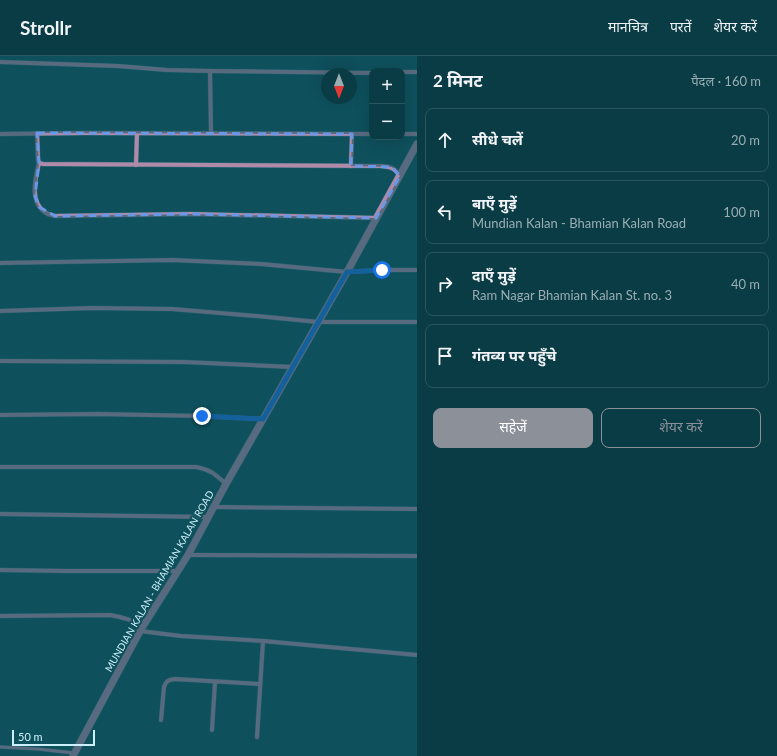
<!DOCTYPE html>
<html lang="hi">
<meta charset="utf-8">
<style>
:root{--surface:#0a3c45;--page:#13434c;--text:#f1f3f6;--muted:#99adb3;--line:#2a565e;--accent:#8c9099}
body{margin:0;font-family:Lato,"Noto Sans Devanagari",sans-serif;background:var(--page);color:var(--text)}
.controls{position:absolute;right:12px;top:12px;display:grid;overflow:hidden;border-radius:8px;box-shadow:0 4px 16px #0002}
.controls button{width:36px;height:36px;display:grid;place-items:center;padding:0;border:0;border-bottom:1px solid var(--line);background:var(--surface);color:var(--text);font:20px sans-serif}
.compass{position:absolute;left:321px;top:12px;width:36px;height:36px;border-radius:50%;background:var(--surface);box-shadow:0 4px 16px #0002;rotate:180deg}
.scale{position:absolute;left:12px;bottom:10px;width:83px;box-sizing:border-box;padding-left:4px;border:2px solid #cbf0f9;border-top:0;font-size:11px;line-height:14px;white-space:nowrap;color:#cbf0f9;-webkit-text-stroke:3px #0e505c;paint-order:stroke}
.stop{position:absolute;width:12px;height:12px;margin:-9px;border:3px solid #1a73e8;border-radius:50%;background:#fff}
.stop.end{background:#1a73e8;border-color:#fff;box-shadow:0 1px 4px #0008}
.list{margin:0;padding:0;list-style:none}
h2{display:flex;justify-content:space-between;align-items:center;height:52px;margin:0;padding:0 16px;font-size:17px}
h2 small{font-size:13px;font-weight:400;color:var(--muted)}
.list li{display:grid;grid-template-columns:26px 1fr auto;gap:12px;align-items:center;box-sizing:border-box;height:64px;margin:0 8px 8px;padding:0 8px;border:1px solid var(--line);border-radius:8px}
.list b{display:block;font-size:15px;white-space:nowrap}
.list p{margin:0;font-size:13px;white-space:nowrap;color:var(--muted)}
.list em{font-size:13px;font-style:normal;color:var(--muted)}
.actions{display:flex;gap:8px;padding:12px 16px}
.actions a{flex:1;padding:9px 0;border:1px solid var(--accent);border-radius:8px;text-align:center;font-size:14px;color:var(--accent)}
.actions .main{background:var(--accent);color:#fff}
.icon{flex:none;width:22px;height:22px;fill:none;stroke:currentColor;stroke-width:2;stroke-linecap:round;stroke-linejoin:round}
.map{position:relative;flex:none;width:417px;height:700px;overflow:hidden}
header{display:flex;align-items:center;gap:24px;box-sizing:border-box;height:56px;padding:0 20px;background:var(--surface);border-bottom:1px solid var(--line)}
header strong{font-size:19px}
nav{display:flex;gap:22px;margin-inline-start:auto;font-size:14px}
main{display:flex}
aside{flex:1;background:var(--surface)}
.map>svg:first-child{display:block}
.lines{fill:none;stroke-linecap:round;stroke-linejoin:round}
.service-casing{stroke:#34707b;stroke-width:4}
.minor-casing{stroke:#34707b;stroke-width:5}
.tertiary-casing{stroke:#34707b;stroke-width:8}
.service{stroke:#b18aa9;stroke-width:3}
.minor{stroke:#b18aa9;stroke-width:4}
.tertiary{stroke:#b18aa9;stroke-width:7}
.route{stroke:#1a73e8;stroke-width:5}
.marked{fill:none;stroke:#6b97e7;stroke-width:3;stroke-dasharray:8 5;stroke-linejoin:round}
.labels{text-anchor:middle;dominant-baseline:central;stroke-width:4;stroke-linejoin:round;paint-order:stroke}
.street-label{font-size:10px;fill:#cbf0f9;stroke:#0e505c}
</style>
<header>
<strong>Strollr</strong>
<nav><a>मानचित्र</a><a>परतें</a><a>शेयर करें</a></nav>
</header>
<main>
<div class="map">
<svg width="417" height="700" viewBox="0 0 417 700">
<rect width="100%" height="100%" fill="#0e505c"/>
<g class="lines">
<defs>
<path id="service" d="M0,691L38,693L74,697"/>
<g id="minor">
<path d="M0,6L118,10L167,14L210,15L372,17"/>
<path d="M210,15L211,77"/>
<path d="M402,16H417"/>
<path d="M37,77L38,104L39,107L43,108L382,110C392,111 394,112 400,120"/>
<path d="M0,78L84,77L372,78"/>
<path d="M402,78H417"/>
<path d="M39,107C35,123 29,146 46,157C48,159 52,159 55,160L191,158L376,162"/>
<path d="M136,109L137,77"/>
<path d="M351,110L352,78"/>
<path d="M0,207L172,204L261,208L347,216L382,214H417"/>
<path d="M0,255L92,252L172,253L257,260L318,266H417"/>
<path d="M0,305L184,306L292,311"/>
<path d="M0,359L98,358L201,360L263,363"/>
<path d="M0,411H196C211,414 215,418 226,428"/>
<path d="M214,451L417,453"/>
<path d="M0,458L208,461"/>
<path d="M188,499L417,500"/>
<path d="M0,514L67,515H178"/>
<path d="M0,560L110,559C123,561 132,564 143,570"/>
<path d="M140,575L181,580L263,585L417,599"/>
<path d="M161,664L164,631C166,625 168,624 175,623L260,628"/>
<path d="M212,674L215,626"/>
<path d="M257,681L263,585"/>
</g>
<path id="tertiary" d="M73,700L140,575L188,499L226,428L347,216L417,88"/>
</defs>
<use href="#service" class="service-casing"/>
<use href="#minor" class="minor-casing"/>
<use href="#tertiary" class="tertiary-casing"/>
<use href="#service" class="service"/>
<use href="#minor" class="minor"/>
<use href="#tertiary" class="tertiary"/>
</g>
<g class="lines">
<path class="route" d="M202,360L263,363L347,216L382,214"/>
</g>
<path d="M0 0H417V700H0ZM37,77L352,78L351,110L392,111L400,120L376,162L191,158L55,160L39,151L35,140L39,107Z" fill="#0e505c" fill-opacity=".55" fill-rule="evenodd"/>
<path class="marked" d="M37,77L352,78L351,110L392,111L400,120L376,162L191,158L55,160L39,151L35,140L39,107Z"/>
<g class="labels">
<g class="street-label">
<text transform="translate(159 525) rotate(-60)">MUNDIAN KALAN - BHAMIAN KALAN ROAD</text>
</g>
</g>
</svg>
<div class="controls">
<button>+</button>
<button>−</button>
</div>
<svg class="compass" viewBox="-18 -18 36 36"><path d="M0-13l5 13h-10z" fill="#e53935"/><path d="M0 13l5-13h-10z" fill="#99adb3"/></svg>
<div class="scale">50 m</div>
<div class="stop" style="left:382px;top:214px"></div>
<div class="stop end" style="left:202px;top:360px"></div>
</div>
<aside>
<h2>2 मिनट<small>पैदल · 160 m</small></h2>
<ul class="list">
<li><svg class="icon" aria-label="ahead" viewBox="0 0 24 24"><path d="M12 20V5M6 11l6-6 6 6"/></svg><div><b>सीधे चलें</b></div><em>20 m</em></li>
<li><svg class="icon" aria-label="left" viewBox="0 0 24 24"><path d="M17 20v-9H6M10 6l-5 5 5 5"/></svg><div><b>बाएँ मुड़ें</b><p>Mundian Kalan - Bhamian Kalan Road</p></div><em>100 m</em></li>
<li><svg class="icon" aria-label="right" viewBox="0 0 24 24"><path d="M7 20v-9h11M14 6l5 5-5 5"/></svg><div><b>दाएँ मुड़ें</b><p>Ram Nagar Bhamian Kalan St. no. 3</p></div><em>40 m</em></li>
<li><svg class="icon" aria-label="arrive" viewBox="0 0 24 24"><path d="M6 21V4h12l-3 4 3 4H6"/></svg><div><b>गंतव्य पर पहुँचे</b></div></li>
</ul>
<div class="actions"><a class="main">सहेजें</a><a>शेयर करें</a></div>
</aside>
</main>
